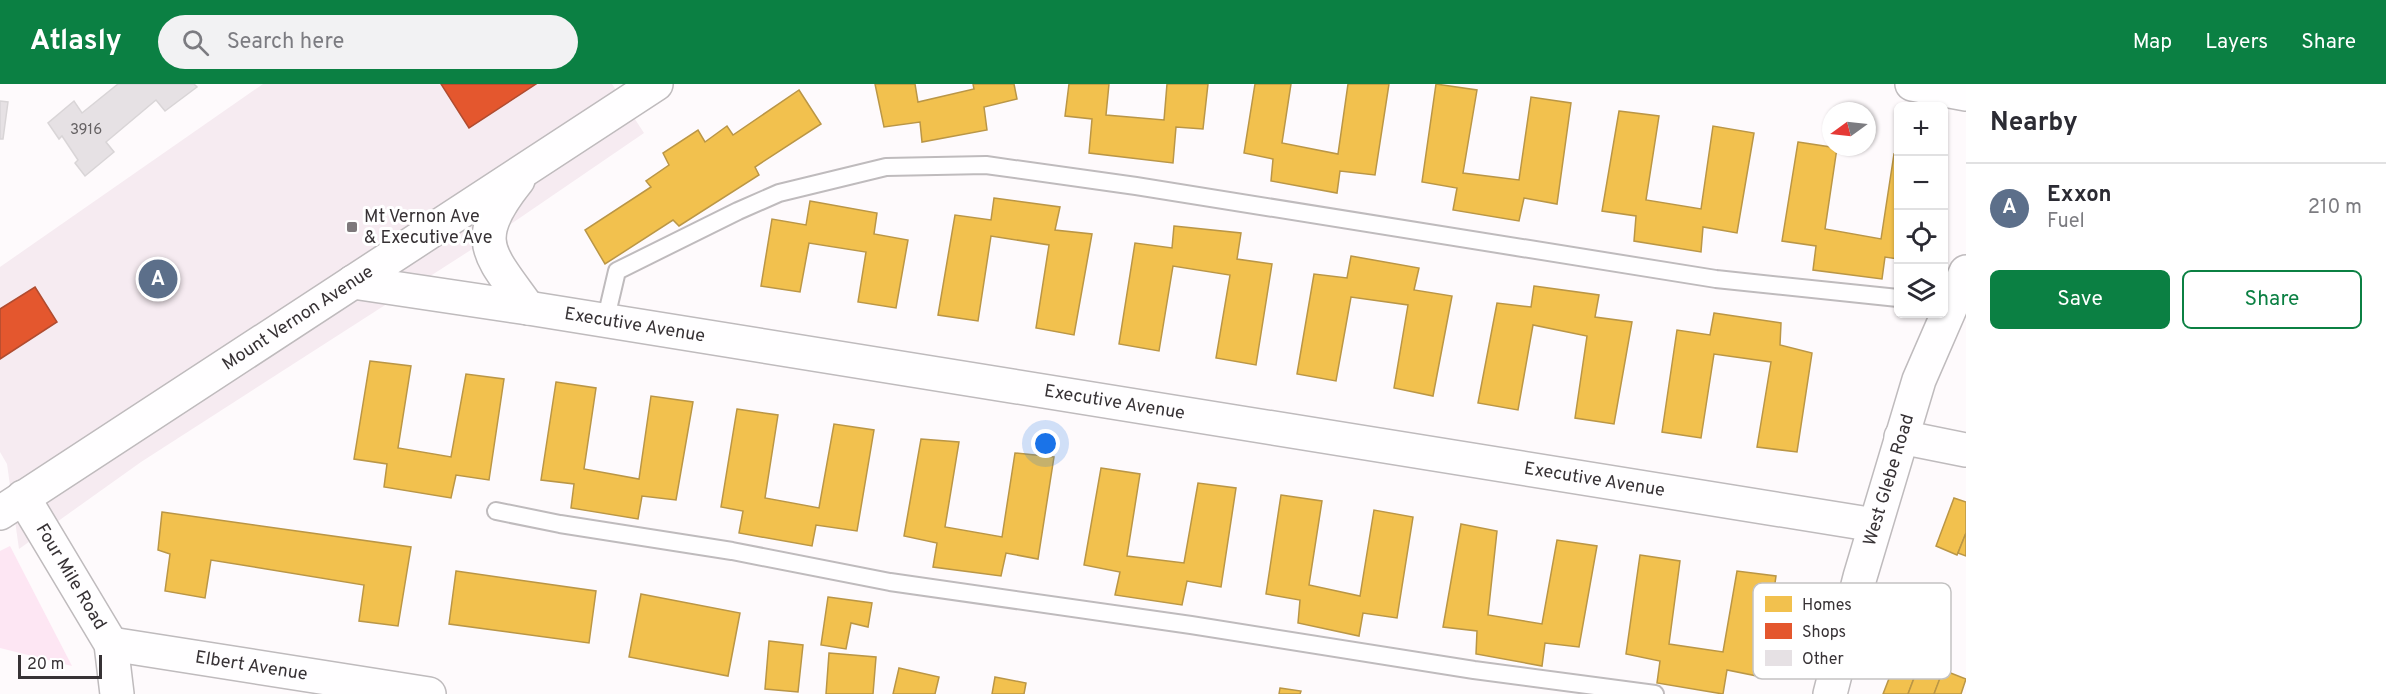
<!DOCTYPE html>
<meta charset="utf-8">
<style>
:root{--surface:#fff;--page:#f2f2f3;--text:#2b2b33;--muted:#7c7c81;--line:#e1e1e2;--accent:#0b8043}
body{margin:0;font-family:Overpass,sans-serif;background:var(--page);color:var(--text)}
.controls{position:absolute;right:18px;top:18px;display:grid;overflow:hidden;border-radius:9px;box-shadow:0 2px 4px #0004}
.controls button{width:54px;height:54px;display:grid;place-items:center;padding:0;border:0;border-bottom:2px solid var(--line);background:var(--surface);color:var(--text);font:30px sans-serif}
.compass{position:absolute;left:1822px;top:18px;width:54px;height:54px;border-radius:50%;background:var(--surface);box-shadow:0 2px 4px #0004;rotate:255deg}
.scale{position:absolute;left:18px;bottom:15px;width:84px;box-sizing:border-box;padding-left:6px;border:3px solid #373235;border-top:0;font-size:16px;line-height:21px;white-space:nowrap;color:#373235;-webkit-text-stroke:4px #fff;paint-order:stroke}
.you{position:absolute;left:1046px;top:360px;width:21px;height:21px;margin:-15px;border:4px solid #fff;border-radius:50%;background:#1a73e8;box-shadow:0 0 0 9px #1a73e833}
.badge{display:grid;place-items:center;width:39px;height:39px;border-radius:50%;background:var(--accent);color:#fff;font-size:20px;font-weight:700}
.pin{position:absolute;translate:-50% -50%;border:3px solid #fff;box-shadow:0 2px 6px #0006}
.list{margin:0;padding:0;list-style:none}
h2{display:flex;justify-content:space-between;align-items:center;height:78px;margin:0;padding:0 24px;font-size:26px}
h2 small{font-size:20px;font-weight:400;color:var(--muted)}
.list li{display:grid;grid-template-columns:39px 1fr auto;gap:18px;align-items:center;box-sizing:border-box;height:90px;padding:0 24px;border-top:2px solid var(--line)}
.list b{display:block;font-size:22px;white-space:nowrap}
.list p{margin:0;font-size:20px;white-space:nowrap;color:var(--muted)}
.list em{font-size:20px;font-style:normal;color:var(--muted)}
.actions{display:flex;gap:12px;padding:18px 24px}
.actions a{flex:1;padding:14px 0;border:2px solid var(--accent);border-radius:9px;text-align:center;font-size:21px;color:var(--accent)}
.actions .main{background:var(--accent);color:#fff}
.icon{flex:none;width:33px;height:33px;fill:none;stroke:currentColor;stroke-width:2;stroke-linecap:round;stroke-linejoin:round}
.map{position:relative;flex:none;width:1966px;height:610px;overflow:hidden}
header{display:flex;align-items:center;gap:36px;box-sizing:border-box;height:84px;padding:0 30px;background:var(--accent);color:#fff}
header strong{font-size:28px}
nav{display:flex;gap:33px;margin-inline-start:auto;font-size:21px}
.search{width:420px;height:54px;background:var(--page);display:flex;align-items:center;gap:15px;box-sizing:border-box;padding:0 21px;border-radius:33px;color:var(--muted);font-size:22px}
main{display:flex}
aside{flex:1;background:var(--surface)}
.map>svg:first-child{display:block}
.built{fill:#f6ebf1}
.green{fill:#fde6f3}
.homes{fill:#f2c14e;stroke:#ba9646;stroke-width:1.5}
.shops{fill:#e4572e;stroke:#b04c30;stroke-width:1.5}
.building{fill:#e6e1e4;stroke:#d9d5d7;stroke-width:1.5}
.lines{fill:none;stroke-linecap:round;stroke-linejoin:round}
.lane-casing{stroke:#bfbbbd;stroke-width:20}
.street-casing{stroke:#bfbbbd;stroke-width:36}
.secondary-casing{stroke:#bfbbbd;stroke-width:36}
.lane{stroke:#fffeff;stroke-width:16}
.street{stroke:#fffeff;stroke-width:33}
.secondary{stroke:#fffeff;stroke-width:33}
.poi-dot{fill:#7d787b;stroke:#fff;stroke-width:2}
.labels{text-anchor:middle;dominant-baseline:central;stroke-width:6;stroke-linejoin:round;paint-order:stroke}
.number-label{font-size:15px;fill:#646062}
.poi-label{font-size:18px;fill:#373235;stroke:#fff;text-anchor:start}
.street-label{font-size:18px;fill:#373235;stroke:#fff}
.key{fill:#fff;stroke:#c3c2c2;stroke-width:1.5}
.key-label{font-size:16px;fill:#373235}
</style>
<header>
<strong>Atlasly</strong>
<div class="search"><svg class="icon" aria-label="search" viewBox="0 0 24 24"><circle cx="10" cy="10" r="6"/><path d="M15 15l6 6"/></svg>Search here</div>
<nav><a>Map</a><a>Layers</a><a>Share</a></nav>
</header>
<main>
<div class="map">
<svg width="1966" height="610" viewBox="0 0 1966 610">
<rect width="100%" height="100%" fill="#fefafc"/>
<path class="built" d="M263,0H612L644,49L505,144L141,378L19,465L7,380L0,368V183Z"/>
<path class="green" d="M10,462L72,582L0,564V467Z"/>
<g class="homes">
<path d="M875,0H915L918,18L974,5L973,0H1014L1017,15L984,23L987,46L922,58L920,38L884,43Z"/>
<path d="M1069,0H1109L1106,31L1164,36L1167,0H1208L1203,45L1176,43L1173,79L1089,69L1092,35L1065,32Z"/>
<path d="M1255,0H1291L1282,59L1338,70L1348,0H1389L1375,91L1340,87L1337,109L1271,97L1273,75L1244,69Z"/>
<path d="M1436,0L1477,6L1463,89L1519,96L1531,13L1571,19L1557,120L1524,114L1519,137L1453,126L1457,104L1422,98Z"/>
<path d="M799,6L821,40L755,83L759,91L679,142L673,136L605,180L585,146L651,103L646,97L669,81L663,69L698,46L705,58L727,42L733,51Z"/>
<path d="M1619,27L1659,32L1646,116L1701,125L1713,42L1754,49L1737,149L1703,143L1701,168L1634,157L1636,132L1602,127Z"/>
<path d="M1798,58L1837,64L1825,145L1881,155L1894,70L1898,71V175L1885,173L1882,195L1813,186L1816,162L1782,157Z"/>
<path d="M994,114L1060,123L1055,146L1092,150L1074,251L1036,244L1049,161L991,152L978,237L938,231L955,131L991,136Z"/>
<path d="M810,117L877,129L874,150L908,156L896,224L858,218L866,168L809,159L800,208L761,202L772,135L806,141Z"/>
<path d="M1174,142L1241,149L1237,175L1272,180L1256,281L1216,274L1230,191L1173,182L1159,267L1119,260L1135,159L1172,164Z"/>
<path d="M1351,172L1419,184L1414,206L1452,212L1433,312L1394,304L1408,221L1351,213L1336,297L1297,290L1314,190L1347,194Z"/>
<path d="M1534,202L1599,211L1595,233L1632,238L1614,340L1575,334L1587,252L1533,241L1518,326L1478,319L1497,219L1531,223Z"/>
<path d="M1714,229L1781,239L1780,261L1812,269L1797,368L1757,363L1771,278L1714,270L1701,354L1662,348L1677,246L1710,251Z"/>
<path d="M370,277L411,282L398,364L451,373L466,290L504,295L489,396L456,391L451,414L384,403L387,380L354,375Z"/>
<path d="M556,298L596,304L584,385L639,395L651,312L693,318L676,416L642,412L638,435L571,424L574,400L541,396Z"/>
<path d="M737,325L778,331L765,414L819,424L834,340L874,346L857,447L816,441L812,462L739,449L743,427L721,423Z"/>
<path d="M921,355L959,358L945,443L1002,453L1015,369L1054,373L1038,475L1006,469L1001,492L933,483L937,459L904,452Z"/>
<path d="M1101,384L1140,390L1127,472L1184,479L1198,399L1236,404L1221,503L1187,497L1182,521L1115,511L1120,488L1084,481Z"/>
<path d="M1281,411L1322,417L1309,501L1360,512L1374,426L1413,433L1397,534L1363,529L1359,552L1298,539L1300,516L1266,510Z"/>
<path d="M1954,414L1966,418V449L1957,471L1936,462Z"/>
<path d="M162,428L411,463L398,542L359,537L364,501L211,476L205,514L165,507L170,470L158,466Z"/>
<path d="M1461,440L1497,447L1488,531L1542,540L1557,456L1597,462L1579,563L1545,559L1542,582L1476,570L1477,547L1443,543Z"/>
<path d="M1966,449V472L1958,469Z"/>
<path d="M1640,471L1680,477L1669,560L1723,568L1737,487L1776,492L1762,593L1727,586L1723,610L1657,599L1660,577L1626,570Z"/>
<path d="M456,487L596,507L589,559L449,540Z"/>
<path d="M641,510L740,529L728,592L629,573Z"/>
<path d="M828,513L872,519L868,543L851,539L846,565L821,561Z"/>
<path d="M769,557L803,561L798,608L765,605Z"/>
<path d="M829,569L876,573L873,610H826Z"/>
<path d="M1899,569L1920,578L1908,610H1883Z"/>
<path d="M1919,581L1942,590L1934,610H1908Z"/>
<path d="M899,584L939,593L935,610H893Z"/>
<path d="M1943,586L1966,595L1961,610H1934Z"/>
<path d="M995,593L1026,599L1024,610H992Z"/>
<path d="M1280,604L1301,607L1300,610H1279Z"/>
</g>
<g class="shops">
<path d="M441,0H536L469,44Z"/>
<path d="M35,203L57,238L0,275V225Z"/>
</g>
<g class="building">
<path d="M118,0H194L197,3L165,27L156,16L106,58L114,68L85,92L75,79L78,76L62,52L59,55L48,39L74,17L82,29Z"/>
<path d="M0,17L8,18L3,55H0Z"/>
</g>
<g class="lines">
<defs>
<g id="lane">
<path d="M605,238L617,187L738,127L779,109L886,83L986,81L1136,102L1716,195L1898,214"/>
<path d="M496,427L560,440L732,467L890,498L1191,541L1474,586L1655,610"/>
</g>
<g id="street">
<path id="s1" d="M353,198L528,224L1875,441"/>
<path d="M1901,353L1966,366"/>
<path id="s2" d="M23,413L111,560L117,610"/>
<path id="s3" d="M111,560L429,610"/>
</g>
<g id="secondary">
<path d="M1912,0L1966,10"/>
<path d="M518,96C469,157 489,169 528,224"/>
<path id="s4" d="M0,429L656,0"/>
<path id="s5" d="M1830,610L1860,493L1919,296L1966,188"/>
</g>
</defs>
<use href="#lane" class="lane-casing"/>
<use href="#street" class="street-casing"/>
<use href="#secondary" class="secondary-casing"/>
<use href="#lane" class="lane"/>
<use href="#street" class="street"/>
<use href="#secondary" class="secondary"/>
</g>
<rect class="poi-dot" x="346" y="137" width="12" height="12" rx="3"/>
<g class="labels">
<g class="number-label">
<text x="86" y="46">3916</text>
</g>
<g class="poi-label">
<text x="364" y="133">Mt Vernon Ave<tspan x="364" dy="21">&amp; Executive Ave</tspan></text>
</g>
<g class="street-label">
<text stroke="none"><textPath href="#s4" startOffset="356">Mount Vernon Avenue</textPath></text>
<text stroke="none"><textPath href="#s1" startOffset="285">Executive Avenue</textPath></text>
<text stroke="none"><textPath href="#s1" startOffset="771">Executive Avenue</textPath></text>
<text stroke="none"><textPath href="#s1" startOffset="1257">Executive Avenue</textPath></text>
<text stroke="none"><textPath href="#s5" startOffset="222">West Glebe Road</textPath></text>
<text stroke="none"><textPath href="#s2" startOffset="93">Four Mile Road</textPath></text>
<text stroke="none"><textPath href="#s3" startOffset="142">Elbert Avenue</textPath></text>
</g>
</g>
<rect x="1753" y="499" width="198" height="96" rx="9" class="key"/>
<rect x="1765" y="512" width="27" height="16" fill="#f2c14e"/>
<rect x="1765" y="539" width="27" height="16" fill="#e4572e"/>
<rect x="1765" y="566" width="27" height="16" fill="#e6e1e4"/>
<g class="key-label">
<text x="1802" y="526">Homes</text>
<text x="1802" y="553">Shops</text>
<text x="1802" y="580">Other</text>
</g>
</svg>
<div class="controls">
<button>+</button>
<button>−</button>
<button><svg class="icon" aria-label="locate" viewBox="0 0 24 24"><circle cx="12" cy="12" r="6"/><path d="M12 2v4M12 18v4M2 12h4M18 12h4"/></svg></button>
<button><svg class="icon" aria-label="layers" viewBox="0 0 24 24"><path d="M12 4l9 5-9 5-9-5zM3 14l9 5 9-5"/></svg></button>
</div>
<svg class="compass" viewBox="-18 -18 36 36"><path d="M0-13l5 13h-10z" fill="#e53935"/><path d="M0 13l5-13h-10z" fill="#7c7c81"/></svg>
<div class="scale">20 m</div>
<div class="you"></div>
<div class="pin badge" style="left:158px;top:195px;background:#5c6f8a">A</div>
</div>
<aside>
<h2>Nearby<small></small></h2>
<ul class="list">
<li><span class="badge" style="background:#5c6f8a">A</span><div><b>Exxon</b><p>Fuel</p></div><em>210 m</em></li>
</ul>
<div class="actions"><a class="main">Save</a><a>Share</a></div>
</aside>
</main>
